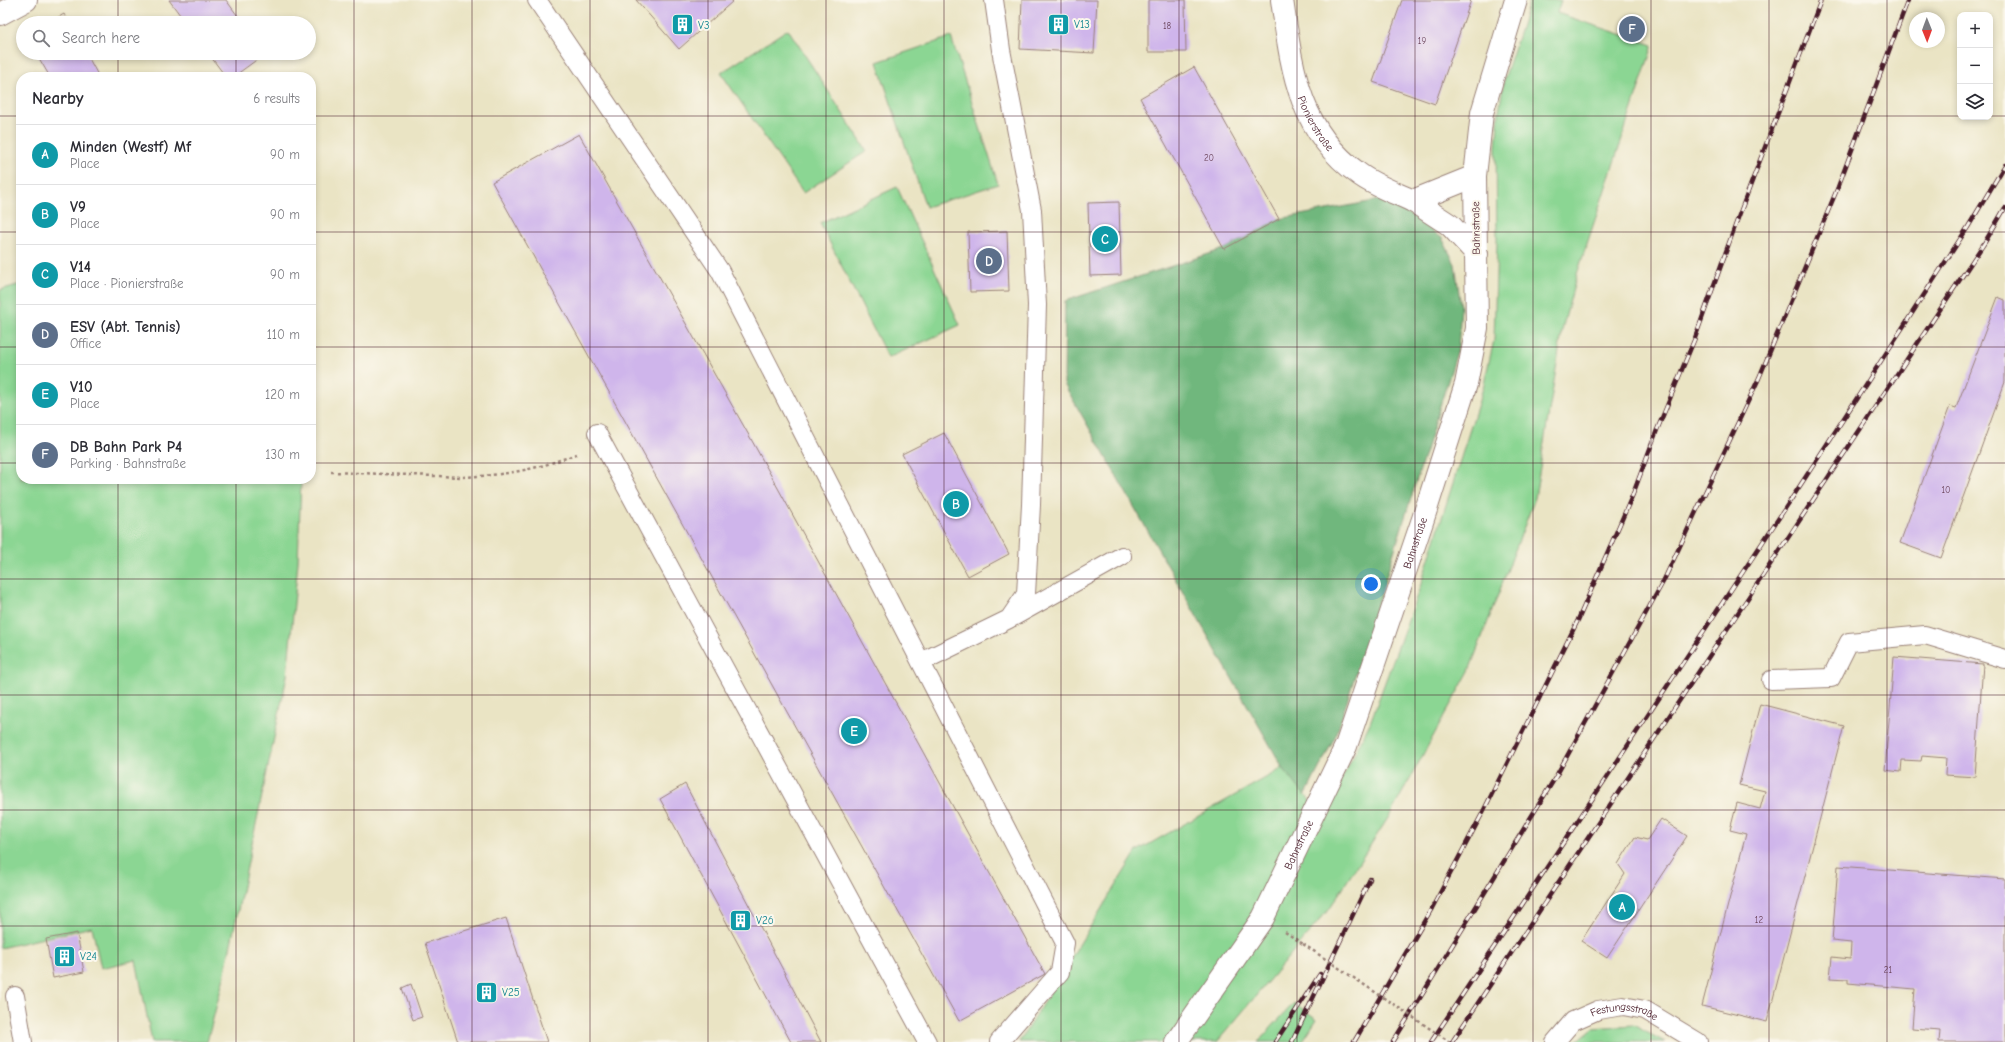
<!DOCTYPE html>
<meta charset="utf-8">
<style>
:root{--surface:#fff;--page:#f2f2f3;--text:#2b2b33;--muted:#7c7c81;--line:#e1e1e2;--accent:#b5179e}
body{margin:0;font-family:"Comic Neue",sans-serif;background:var(--page);color:var(--text)}
.controls{position:absolute;right:12px;top:12px;display:grid;overflow:hidden;border-radius:8px;box-shadow:0 2px 6px #0003}
.controls button{width:36px;height:36px;display:grid;place-items:center;padding:0;border:0;border-bottom:1px solid var(--line);background:var(--surface);color:var(--text);font:20px sans-serif}
.compass{position:absolute;left:1909px;top:12px;width:36px;height:36px;border-radius:50%;background:var(--surface);box-shadow:0 2px 6px #0003;rotate:179deg}
.you{position:absolute;left:1371px;top:584px;width:14px;height:14px;margin:-10px;border:3px solid #fff;border-radius:50%;background:#1a73e8;box-shadow:0 0 0 6px #1a73e833}
.badge{display:grid;place-items:center;width:26px;height:26px;border-radius:50%;background:var(--accent);color:#fff;font-size:13px;font-weight:700}
.pin{position:absolute;translate:-50% -50%;border:2px solid #fff;box-shadow:0 1px 4px #0006}
.list{margin:0;padding:0;list-style:none}
h2{display:flex;justify-content:space-between;align-items:center;height:52px;margin:0;padding:0 16px;font-size:17px}
h2 small{font-size:13px;font-weight:400;color:var(--muted)}
.list li{display:grid;grid-template-columns:26px 1fr auto;gap:12px;align-items:center;box-sizing:border-box;height:60px;padding:0 16px;border-top:1px solid var(--line)}
.list b{display:block;font-size:15px;white-space:nowrap}
.list p{margin:0;font-size:13px;white-space:nowrap;color:var(--muted)}
.list em{font-size:13px;font-style:normal;color:var(--muted)}
.icon{flex:none;width:22px;height:22px;fill:none;stroke:currentColor;stroke-width:2;stroke-linecap:round;stroke-linejoin:round}
.map{position:relative;flex:none;width:2005px;height:1042px;overflow:hidden}
.search{position:absolute;background:var(--surface);box-shadow:0 2px 6px #0003;left:16px;top:16px;width:300px;height:44px;display:flex;align-items:center;gap:10px;box-sizing:border-box;padding:0 14px;border-radius:22px;color:var(--muted);font-size:15px}
.panel{position:absolute;background:var(--surface);box-shadow:0 2px 6px #0003;left:16px;top:72px;width:300px;height:412px;border-radius:16px}
.map>svg:first-child{display:block}
.green{fill:#8bd693;stroke:#6a7a5f}
.forest{fill:#70b77d;stroke:#5d6b54}
.building{fill:#cfb5eb}
.lines{fill:none;stroke-linecap:round;stroke-linejoin:round}
.lane-casing{stroke:#9a8278;stroke-width:20}
.street-casing{stroke:#9a8278;stroke-width:24}
.path{stroke:#9a8278;stroke-width:2.5;stroke-dasharray:3 3;stroke-linecap:butt}
.lane{stroke:#fff;stroke-width:18}
.street{stroke:#fff;stroke-width:22}
.rail-casing{stroke:#4a1f2b;stroke-width:4.5}
.rail{stroke:#fbf7ec;stroke-width:3;stroke-dasharray:9;stroke-linecap:butt}
.path-bridge{stroke:#9a8278;stroke-width:2.5;stroke-dasharray:3 3;stroke-linecap:butt}
.grid{fill:none;stroke:#4a1f2b;stroke-width:1;stroke-opacity:0.55}
.labels{text-anchor:middle;dominant-baseline:central;stroke-width:4;stroke-linejoin:round;paint-order:stroke}
.number-label{font-size:9px;fill:#6b445b}
.culture-label{font-size:11px;fill:#0d838f;stroke:#fbf7ec;text-anchor:start}
.street-label{font-size:11px;fill:#4a1f2b;stroke:#fbf7ec}
</style>
<div class="map">
<svg width="2005" height="1042" viewBox="0 0 2005 1042">
<rect width="100%" height="100%" fill="#fbf7ec"/>
<filter id="ink" filterUnits="userSpaceOnUse"><feTurbulence type="fractalNoise" baseFrequency=".025" numOctaves="2"/><feDisplacementMap in="SourceGraphic" scale="8" xChannelSelector="R" yChannelSelector="G"/><feConvolveMatrix kernelMatrix="1 2 1 2 8 2 1 2 1" color-interpolation-filters="sRGB"/></filter>
<filter id="wash" filterUnits="userSpaceOnUse"><feTurbulence type="fractalNoise" baseFrequency=".012" numOctaves="4" result="noise"/><feDisplacementMap in="SourceGraphic" scale="16" xChannelSelector="R" yChannelSelector="G"/><feGaussianBlur stdDeviation="0.9" result="paint"/><feColorMatrix in="noise" values="0 0 0 0 0 0 0 0 0 0 0 0 0 0 0 0 0 1.4 0 .05"/><feComposite in="paint" operator="in"/></filter>
<g filter="url(#wash)">
<rect width="100%" height="100%" fill="#eae4c4"/>
<g class="green">
<path d="M1530,0H1561L1557,13L1653,45L1577,274L1563,326L1535,498L1469,671L1390,815L1329,909L1217,1042H1019L1137,851L1283,768L1323,816L1370,723L1420,587L1483,388L1494,340L1497,241L1496,147L1499,112L1504,80Z"/>
<path d="M788,29L867,151L803,193L721,73Z"/>
<path d="M951,37L998,184L926,207L877,62Z"/>
<path d="M897,187L960,325L888,358L820,223Z"/>
<path d="M21,284V479H301L298,562L287,676L224,977L207,1042H152L136,960L101,968L92,927L0,948V290Z"/>
<path d="M1294,1003L1317,1019L1302,1042H1258Z"/>
<path d="M1633,1025L1665,1042H1576L1593,1028Z"/>
</g>
<path class="forest" d="M1379,200L1411,215L1442,238L1455,264L1461,307L1458,349L1337,733L1305,796L1283,768L1064,384L1065,301L1224,249L1279,219Z"/>
<g id="blocks">
<g class="building">
<path d="M169,0H226L243,23H186Z"/>
<path d="M636,0H732L733,1L679,49Z"/>
<path d="M1022,0H1097L1094,53L1020,49Z"/>
<path d="M1148,0H1185L1186,52H1148Z"/>
<path d="M1402,0H1471L1435,104L1373,82Z"/>
<path d="M64,14L69,23H48Z"/>
<path d="M36,53H86L99,77H50Z"/>
<path d="M208,53H266L233,77H226Z"/>
<path d="M1194,67L1279,219L1224,249L1140,98Z"/>
<path d="M579,134L751,439L1045,974L959,1021L492,182Z"/>
<path d="M1119,202L1121,275L1090,276L1088,203Z"/>
<path d="M1007,231L1009,291L970,292L968,232Z"/>
<path d="M1998,297L2005,300V382L1941,558L1900,543L1950,406L1956,408Z"/>
<path d="M944,433L1009,554L968,576L902,454Z"/>
<path d="M1894,657L1983,664L1975,777L1945,775L1946,758L1922,756L1921,761L1902,760L1901,772L1885,770Z"/>
<path d="M1760,704L1844,726L1767,1022L1702,1006L1746,834L1730,830L1737,803L1760,809L1765,791L1739,785Z"/>
<path d="M685,784L821,1042H791L660,799Z"/>
<path d="M1661,819L1687,836L1607,958L1581,941L1625,874L1618,864L1635,837L1647,840Z"/>
<path d="M1838,866L2005,879V1042H1939L1940,1030L1912,1028L1915,989L1848,983V979L1830,978L1832,957L1850,959L1851,943L1832,941Z"/>
<path d="M506,918L547,1042H458L425,943Z"/>
<path d="M77,933L84,972L53,978L46,939Z"/>
<path d="M411,984L422,1017L413,1020L402,988Z"/>
</g>
</g>
</g>
<g filter="url(#ink)">
<use href="#blocks" fill-opacity="0" stroke="#9a8278" stroke-width="1"/>
<g class="lines">
<defs>
<g id="lane">
<path d="M537,0L720,271L1065,943L1060,972L999,1042"/>
<path d="M597,433L927,1042"/>
<path d="M1013,617L1122,556"/>
<path d="M921,662L1009,619L1026,594L1031,505L1037,305L1032,210L1001,50L994,0"/>
<path d="M1771,680L1831,678L1849,642L1925,635L2005,659"/>
<path d="M15,996L23,1042"/>
<path id="s1" d="M1555,1042L1573,1021L1598,1010L1623,1006L1645,1010L1698,1042"/>
</g>
<g id="street">
<path id="s2" d="M1282,0C1292,69 1298,130 1359,174C1375,186 1396,193 1413,201L1475,176"/>
<path d="M0,14L26,0"/>
<path d="M1413,201L1450,225L1477,254"/>
<path id="s3" d="M1176,1042L1263,918L1346,746L1423,519L1466,384L1477,328L1475,176L1482,113L1516,0"/>
</g>
</defs>
<use href="#lane" class="lane-casing"/>
<use href="#street" class="street-casing"/>
<g class="path">
<path d="M331,472L462,477C507,475 536,470 579,453"/>
<path d="M1285,932L1303,944"/>
</g>
<use href="#lane" class="lane"/>
<use href="#street" class="street"/>
<defs>
<g id="rail">
<path d="M1275,1042L1320,974"/>
<path d="M1292,1042L1370,879"/>
<path d="M1354,1042L1432,908L1482,814L1578,620L1633,494L1657,430L1695,338L1738,218L1821,0"/>
<path d="M1393,1042L1555,778L1663,582L1759,378L1838,187L1908,0"/>
<path d="M1431,1042L1792,498L1968,227L2005,165"/>
<path d="M1452,1042L1985,242L2005,208"/>
</g>
</defs>
<use href="#rail" class="rail-casing"/>
<use href="#rail" class="rail"/>
<path class="path-bridge" d="M1303,944L1450,1042"/>
</g>
</g>
<path class="grid" d="M118,0V23M236,0V23M354,0V1042M472,0V1042M590,0V1042M708,0V1042M826,0V1042M944,0V1042M1061,0V1042M1179,0V1042M1297,0V1042M1415,0V1042M1533,0V1042M1651,0V1042M1769,0V1042M1887,0V1042M118,53V77M236,53V77M0,116H21M311,116H1960M1990,116H2005M0,232H21M311,232H2005M0,347H21M311,347H2005M0,463H21M311,463H2005M118,479V1042M236,479V1042M0,579H2005M0,695H2005M0,810H2005M0,926H2005"/>
<defs>
<symbol id="building-square" viewBox="-11 -11 22 22"><rect x="-9" y="-9" width="18" height="18" rx="4" fill="#0f9aa8" stroke="#fbf7ec"/><path d="M-4-6H4V6H1V3H-1V6H-4ZM-2.5-4.3h1.7v1.8h-1.7ZM.8-4.3h1.7v1.8H.8ZM-2.5-1h1.7V.8h-1.7ZM.8-1h1.7V.8H.8Z" fill="#fff"/></symbol>
</defs>
<g fill-rule="evenodd">
<use href="#building-square" x="1046" y="12" width="25" height="25"/>
<use href="#building-square" x="670" y="12" width="25" height="25"/>
<use href="#building-square" x="728" y="908" width="25" height="25"/>
<use href="#building-square" x="52" y="944" width="25" height="25"/>
<use href="#building-square" x="474" y="980" width="25" height="25"/>
</g>
<g class="labels">
<g class="number-label">
<text x="1167" y="26">18</text>
<text x="1422" y="41">19</text>
<text x="1209" y="158">20</text>
<text x="1946" y="490">10</text>
<text x="1759" y="920">12</text>
<text x="1888" y="970">21</text>
</g>
<g class="culture-label">
<text x="1074" y="24">V13</text>
<text x="698" y="25">V3</text>
<text x="756" y="920">V26</text>
<text x="80" y="956">V24</text>
<text x="502" y="992">V25</text>
</g>
<g class="street-label">
<text stroke="none"><textPath href="#s2" startOffset="129">Pionierstraße</textPath></text>
<text transform="translate(1476 228) rotate(-91)">Bahnstraße</text>
<text stroke="none"><textPath href="#s3" startOffset="557">Bahnstraße</textPath></text>
<text stroke="none"><textPath href="#s3" startOffset="233">Bahnstraße</textPath></text>
<text stroke="none"><textPath href="#s1" startOffset="82">Festungsstraße</textPath></text>
</g>
</g>
</svg>
<div class="controls">
<button>+</button>
<button>−</button>
<button><svg class="icon" aria-label="layers" viewBox="0 0 24 24"><path d="M12 4l9 5-9 5-9-5zM3 14l9 5 9-5"/></svg></button>
</div>
<svg class="compass" viewBox="-18 -18 36 36"><path d="M0-13l5 13h-10z" fill="#e53935"/><path d="M0 13l5-13h-10z" fill="#7c7c81"/></svg>
<div class="you"></div>
<div class="pin badge" style="left:1622px;top:907px;background:#0f9aa8">A</div>
<div class="pin badge" style="left:956px;top:504px;background:#0f9aa8">B</div>
<div class="pin badge" style="left:1105px;top:239px;background:#0f9aa8">C</div>
<div class="pin badge" style="left:989px;top:261px;background:#5c6f8a">D</div>
<div class="pin badge" style="left:854px;top:731px;background:#0f9aa8">E</div>
<div class="pin badge" style="left:1632px;top:29px;background:#5c6f8a">F</div>
<div class="search"><svg class="icon" aria-label="search" viewBox="0 0 24 24"><circle cx="10" cy="10" r="6"/><path d="M15 15l6 6"/></svg>Search here</div>
<section class="panel">
<h2>Nearby<small>6 results</small></h2>
<ul class="list">
<li><span class="badge" style="background:#0f9aa8">A</span><div><b>Minden (Westf) Mf</b><p>Place</p></div><em>90 m</em></li>
<li><span class="badge" style="background:#0f9aa8">B</span><div><b>V9</b><p>Place</p></div><em>90 m</em></li>
<li><span class="badge" style="background:#0f9aa8">C</span><div><b>V14</b><p>Place · Pionierstraße</p></div><em>90 m</em></li>
<li><span class="badge" style="background:#5c6f8a">D</span><div><b>ESV (Abt. Tennis)</b><p>Office</p></div><em>110 m</em></li>
<li><span class="badge" style="background:#0f9aa8">E</span><div><b>V10</b><p>Place</p></div><em>120 m</em></li>
<li><span class="badge" style="background:#5c6f8a">F</span><div><b>DB Bahn Park P4</b><p>Parking · Bahnstraße</p></div><em>130 m</em></li>
</ul>
</section>
</div>
